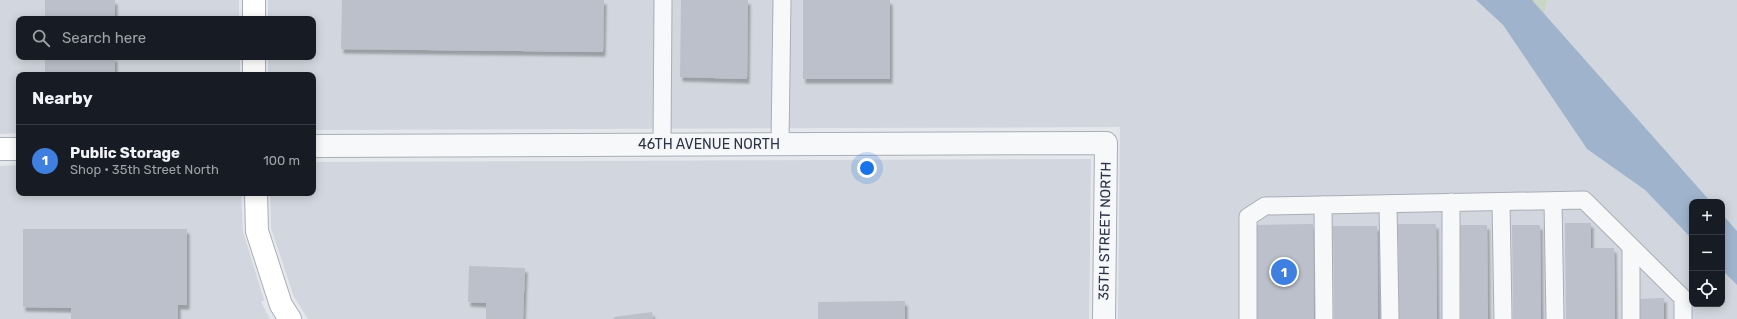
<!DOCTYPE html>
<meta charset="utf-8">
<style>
:root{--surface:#171b24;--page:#20242c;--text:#f1f3f6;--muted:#9ea1a6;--line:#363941;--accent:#d1495b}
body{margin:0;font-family:Rubik,sans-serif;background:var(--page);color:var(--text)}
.controls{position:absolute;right:12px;bottom:12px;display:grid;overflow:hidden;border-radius:8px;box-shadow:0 2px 10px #0003}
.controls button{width:36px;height:36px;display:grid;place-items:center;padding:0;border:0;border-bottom:1px solid var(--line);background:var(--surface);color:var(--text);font:20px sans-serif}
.you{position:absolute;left:867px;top:168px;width:14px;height:14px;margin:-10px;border:3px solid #fff;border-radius:50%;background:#1a73e8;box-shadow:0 0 0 6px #1a73e833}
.badge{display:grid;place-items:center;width:26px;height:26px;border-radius:50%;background:var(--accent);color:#fff;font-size:13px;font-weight:700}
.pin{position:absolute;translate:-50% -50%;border:2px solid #fff;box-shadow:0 1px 4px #0006}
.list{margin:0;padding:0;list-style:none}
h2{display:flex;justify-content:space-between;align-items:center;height:52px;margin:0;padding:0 16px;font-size:17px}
h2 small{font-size:13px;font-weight:400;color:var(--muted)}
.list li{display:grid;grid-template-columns:26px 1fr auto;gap:12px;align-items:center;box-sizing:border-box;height:72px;padding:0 16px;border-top:1px solid var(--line)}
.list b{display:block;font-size:15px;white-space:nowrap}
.list p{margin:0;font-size:13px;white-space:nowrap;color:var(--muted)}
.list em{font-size:13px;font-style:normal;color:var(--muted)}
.icon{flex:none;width:22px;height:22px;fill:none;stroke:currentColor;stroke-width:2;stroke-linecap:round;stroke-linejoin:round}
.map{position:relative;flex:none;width:1737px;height:319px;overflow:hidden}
.search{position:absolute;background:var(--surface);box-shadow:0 2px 10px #0003;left:16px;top:16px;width:300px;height:44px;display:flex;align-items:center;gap:10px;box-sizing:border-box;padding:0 14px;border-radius:8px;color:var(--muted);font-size:15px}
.panel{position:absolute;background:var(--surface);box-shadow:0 2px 10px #0003;left:16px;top:72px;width:300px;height:124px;border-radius:8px}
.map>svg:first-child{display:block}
.built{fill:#d2d6de}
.green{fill:#c9d6c5}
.water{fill:#9fb4cc}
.building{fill:#bbc0ca;filter:url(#shadow)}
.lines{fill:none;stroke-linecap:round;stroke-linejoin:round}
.lane-casing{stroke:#a9aeb7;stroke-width:19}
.street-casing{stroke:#a9aeb7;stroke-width:24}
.secondary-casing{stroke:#a9aeb7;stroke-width:24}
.lane{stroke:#f7f8fa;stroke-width:17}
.street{stroke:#f7f8fa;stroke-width:22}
.secondary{stroke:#fff;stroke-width:22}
.labels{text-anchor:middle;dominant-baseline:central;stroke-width:4;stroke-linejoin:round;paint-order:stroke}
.street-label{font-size:14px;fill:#2b3445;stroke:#f4f6f9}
</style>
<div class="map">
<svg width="1737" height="319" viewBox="0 0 1737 319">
<defs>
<filter id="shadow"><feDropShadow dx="2.5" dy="4.5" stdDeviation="1" flood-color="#0004"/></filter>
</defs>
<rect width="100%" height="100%" fill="#e4e7ec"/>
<g class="built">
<path d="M0,0H239V19H19V57H240V75H19V133L0,134Z"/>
<path d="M268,0H1476L1503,25L1587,149L1645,190L1692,239V304H1722V270L1737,285V319H1118L1120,127L313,130V75H268V57H313V19H268Z"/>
<path d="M1547,0H1737V231L1722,214V202H1711L1544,14Z"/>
<path d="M1091,159L1089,319H308L294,297L271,228L270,193H313V162Z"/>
<path d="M19,165V193H241L243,232L264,300L261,302L270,319H0V166Z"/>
</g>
<path class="green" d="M1532,0H1547L1544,14Z"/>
<g class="water">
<path d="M1476,0H1532L1711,202H1692V239L1645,190L1587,149L1503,25Z"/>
<path d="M1722,214L1737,231V285L1722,270Z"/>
</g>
<g class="building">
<rect x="45" y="0" width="70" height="19"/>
<path d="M342,0H604L603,52L341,49Z"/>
<path d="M681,0H748L747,79L680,77Z"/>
<rect x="803" y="0" width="87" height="79"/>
<rect x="45" y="57" width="70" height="18"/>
<path d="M1565,223H1591V248H1614L1615,319H1566Z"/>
<path d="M1313,224L1314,319H1255L1254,225Z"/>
<path d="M1398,224H1436L1437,319H1399Z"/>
<path d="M1460,225H1487L1488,319H1461Z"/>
<path d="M1512,225H1540L1541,319H1513Z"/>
<path d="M1333,226H1377L1378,319H1334Z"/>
<path d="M23,229H187V305H178V319H71V308L23,307Z"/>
<path d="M469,266L525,268L523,319H486V303L468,302Z"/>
<path d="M1664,298V319H1640V299Z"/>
<path d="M905,301V319H818V302Z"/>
<path d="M652,312L653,319H614V317Z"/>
</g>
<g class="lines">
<defs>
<g id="lane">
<path d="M780,144L782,0"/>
<path d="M662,145L663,0"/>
<path d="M1553,201L1555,319"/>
<path d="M1451,202V319"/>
<path d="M1501,202L1503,319"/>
<path d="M1388,204L1390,319"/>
<path d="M1323,205L1324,319"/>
<path d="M1631,248V319"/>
<path d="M1248,319V217L1265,206L1584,200L1683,298V319"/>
</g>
<path id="street" d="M313,146L1106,143L1104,319"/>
<g id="secondary">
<path d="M254,0V19"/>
<path d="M254,57V75"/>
<path d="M0,149H19"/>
<path d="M256,193L257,231L281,305L290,319"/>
</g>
</defs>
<use href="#lane" class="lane-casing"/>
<use href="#street" class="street-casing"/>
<use href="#secondary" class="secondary-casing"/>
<use href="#lane" class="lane"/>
<use href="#street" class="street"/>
<use href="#secondary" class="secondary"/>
</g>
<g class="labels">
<g class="street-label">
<text x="709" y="144">46TH AVENUE NORTH</text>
<text transform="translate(1105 231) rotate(-89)">35TH STREET NORTH</text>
</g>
</g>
</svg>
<div class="controls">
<button>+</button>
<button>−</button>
<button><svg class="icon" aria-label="locate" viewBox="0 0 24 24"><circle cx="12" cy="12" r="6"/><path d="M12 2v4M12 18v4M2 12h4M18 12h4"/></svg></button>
</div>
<div class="you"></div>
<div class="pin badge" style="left:1284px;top:272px;background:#3f7fe0">1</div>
<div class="search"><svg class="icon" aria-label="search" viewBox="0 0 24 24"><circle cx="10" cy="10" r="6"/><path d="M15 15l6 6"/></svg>Search here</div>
<section class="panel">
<h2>Nearby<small></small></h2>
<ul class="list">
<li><span class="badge" style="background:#3f7fe0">1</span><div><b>Public Storage</b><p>Shop · 35th Street North</p></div><em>100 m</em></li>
</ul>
</section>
</div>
